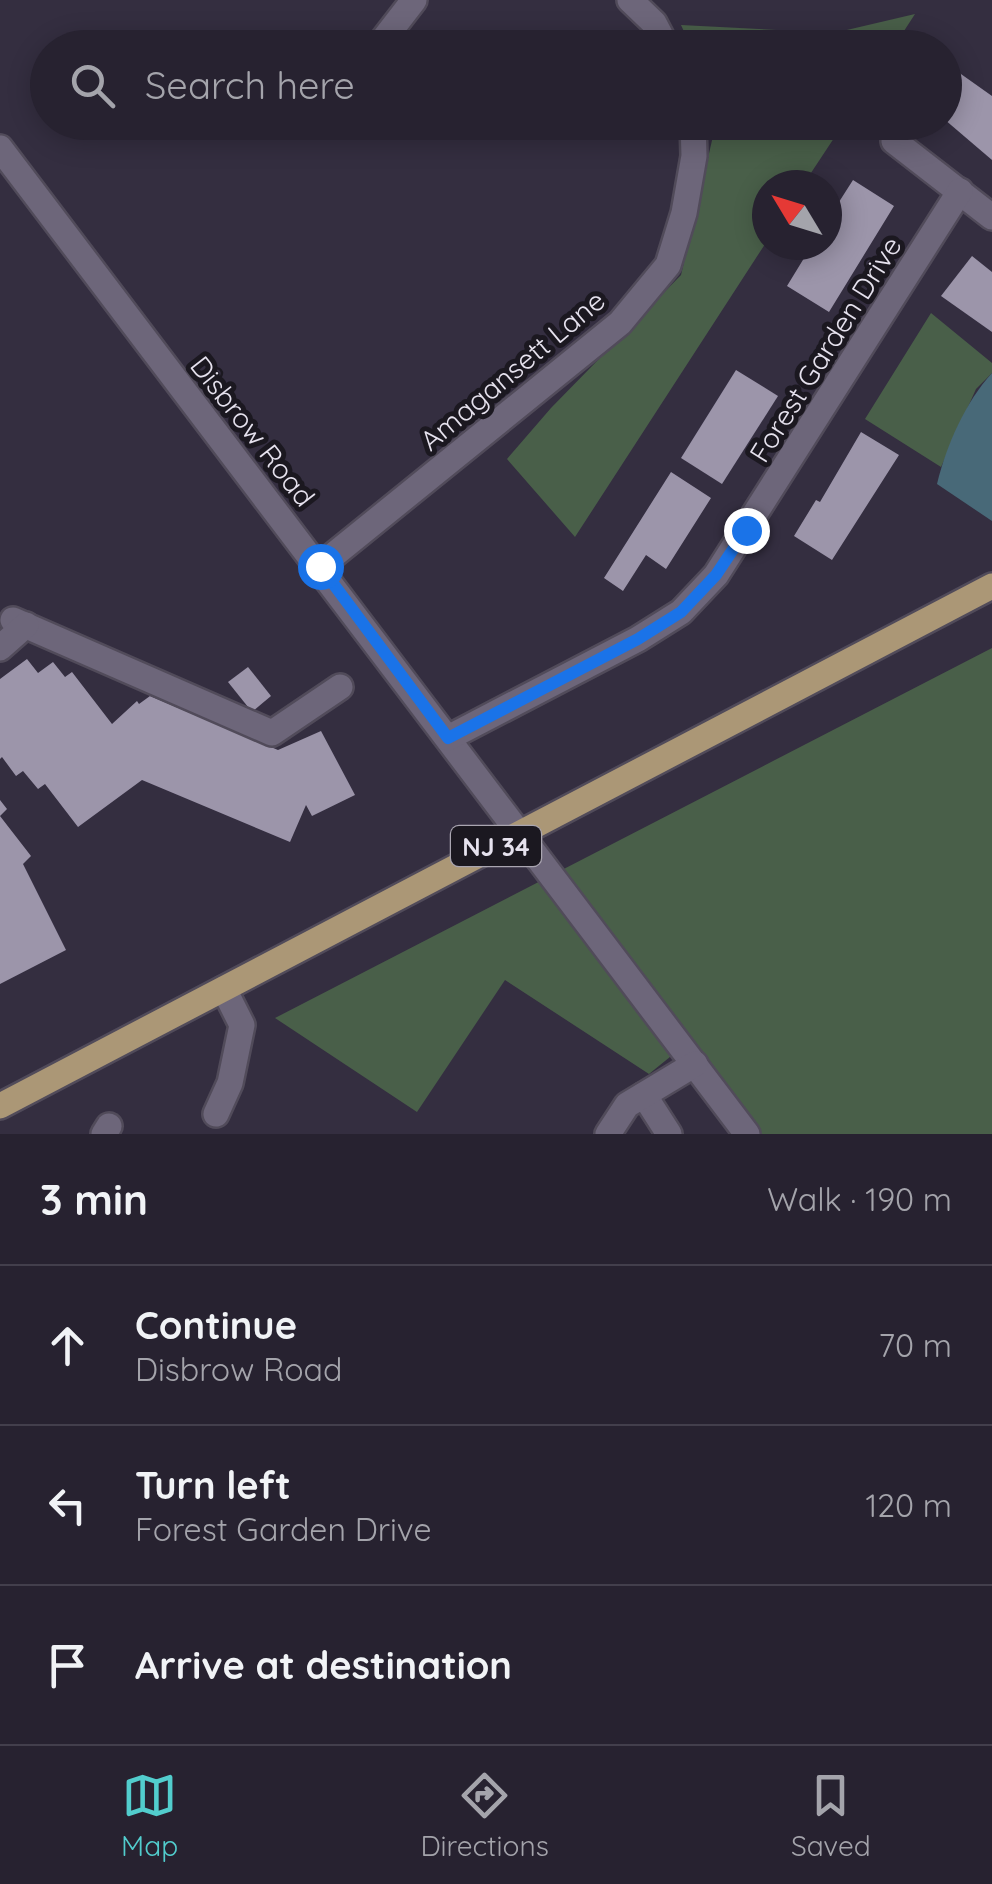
<!DOCTYPE html>
<meta charset="utf-8">
<style>
:root{--surface:#272230;--page:#332f3c;--text:#f1f3f6;--muted:#a4a4ab;--line:#433f4c;--accent:#52cdcd}
body{margin:0;font-family:Quicksand,sans-serif;background:var(--page);color:var(--text)}
.compass{position:absolute;left:752px;top:170px;width:90px;height:90px;border-radius:50%;background:var(--surface);box-shadow:0 5px 25px #0003;rotate:308deg}
.stop{position:absolute;width:30px;height:30px;margin:-22px;border:8px solid #1a73e8;border-radius:50%;background:#fff}
.stop.end{background:#1a73e8;border-color:#fff;box-shadow:0 2px 10px #0008}
.list{margin:0;padding:0;list-style:none}
h2{display:flex;justify-content:space-between;align-items:center;height:130px;margin:0;padding:0 40px;font-size:42px}
h2 small{font-size:32px;font-weight:400;color:var(--muted)}
.list li{display:grid;grid-template-columns:65px 1fr auto;gap:30px;align-items:center;box-sizing:border-box;height:160px;padding:0 40px;border-top:2px solid var(--line)}
.list b{display:block;font-size:38px;white-space:nowrap}
.list p{margin:0;font-size:32px;white-space:nowrap;color:var(--muted)}
.list em{font-size:32px;font-style:normal;color:var(--muted)}
.icon{flex:none;width:55px;height:55px;fill:none;stroke:currentColor;stroke-width:2;stroke-linecap:round;stroke-linejoin:round}
.map{position:relative;flex:none;width:992px;height:1134px;overflow:hidden}
.search{position:absolute;background:var(--surface);box-shadow:0 5px 25px #0003;left:30px;right:30px;top:30px;height:110px;display:flex;align-items:center;gap:25px;box-sizing:border-box;padding:0 35px;border-radius:55px;color:var(--muted);font-size:38px}
.sheet{height:610px;background:var(--surface)}
nav{display:flex;justify-content:space-around;align-items:center;box-sizing:border-box;height:140px;border-top:2px solid var(--line);background:var(--surface);font-size:28px;color:var(--muted)}
nav a{display:grid;justify-items:center;gap:5px}
nav .on{color:var(--accent)}
.map>svg:first-child{display:block}
.green{fill:#495f49}
.water{fill:#486978}
.building{fill:#9c95aa}
.lines{fill:none;stroke-linecap:round;stroke-linejoin:round}
.minor-casing{stroke:#514b5a;stroke-width:30}
.major-casing{stroke:#514b5a;stroke-width:30}
.minor{stroke:#6d667a;stroke-width:25}
.major{stroke:#ab9776;stroke-width:25}
.route{stroke:#1a73e8;stroke-width:12}
.labels{text-anchor:middle;dominant-baseline:central;stroke-width:10;stroke-linejoin:round;paint-order:stroke}
.shield{fill:#1b1820;stroke:#a9a5b0;stroke-width:2.5}
.shield-label{font-size:25px;font-weight:bold;fill:#e6e2ee}
.street-label{font-size:28px;fill:#e6e2ee;stroke:#1b1820}
</style>
<div class="map">
<svg width="992" height="1134" viewBox="0 0 992 1134">
<rect width="100%" height="100%" fill="#342e40"/>
<g class="green">
<path d="M915,14L893,48L691,47L681,25L834,33Z"/>
<path d="M716,123H844L803,185H767V241L575,537L507,459L551,408L681,275Z"/>
<path d="M931,313L992,363V373L976,389L941,467L865,419Z"/>
<path d="M992,648V1134H744L681,1048L649,1074L505,980L417,1112L275,1018Z"/>
</g>
<path class="water" d="M992,373V521L937,484C946,446 966,401 992,373Z"/>
<g class="building">
<path d="M944,62L992,96V160L944,119Z"/>
<path d="M853,180L894,206L829,312L787,286L809,250L816,245H827L830,216Z"/>
<path d="M972,256L992,272V332L941,296Z"/>
<path d="M736,370L778,396L722,484L681,458Z"/>
<path d="M861,432L899,455L832,560L794,536L816,500L820,502Z"/>
<path d="M671,472L711,498L666,569L646,555L623,591L604,578Z"/>
<path d="M27,659L38,673L53,662L65,677L72,672L112,724L137,701L139,704L150,696L278,750L321,731L355,795L312,816L306,805L290,842L142,780L78,827L45,784L38,789L23,771L16,776L2,757L0,759V679Z"/>
<path d="M248,667L271,696L252,712L228,682Z"/>
<path d="M0,800L7,809L0,816L31,856L23,864L66,950L0,984Z"/>
</g>
<g class="lines">
<defs>
<g id="minor">
<path d="M630,0L654,23L667,48"/>
<path d="M377,48L414,0"/>
<path d="M894,141L992,217"/>
<path d="M0,148L747,1134"/>
<path d="M320,566L620,323L668,265L684,213L694,156L693,122"/>
<path d="M13,620L272,733L340,687"/>
<path d="M0,648L26,625"/>
<path d="M448,738L638,639L681,612L716,575L960,191"/>
<path d="M644,1095L669,1134"/>
<path d="M216,1114L230,1083L242,1025L224,989"/>
<path d="M104,1134L109,1126"/>
<path d="M608,1134L627,1105L695,1064"/>
</g>
<path id="major" d="M0,1106L992,586"/>
</defs>
<use href="#minor" class="minor-casing"/>
<use href="#major" class="major-casing"/>
<use href="#minor" class="minor"/>
<use href="#major" class="major"/>
</g>
<g class="lines">
<path class="route" d="M320,566L448,738L638,639L681,612L716,575L746,530"/>
</g>
<g class="labels">
<rect class="shield" x="451" y="826" width="90" height="40" rx="8"/>
<g class="shield-label">
<text x="496" y="846">NJ 34</text>
</g>
<g class="street-label">
<text transform="translate(825 349) rotate(-58)">Forest Garden Drive</text>
<text transform="translate(512 370) rotate(-40)">Amagansett Lane</text>
<text transform="translate(253 431) rotate(52)">Disbrow Road</text>
</g>
</g>
</svg>
<svg class="compass" viewBox="-18 -18 36 36"><path d="M0-13l5 13h-10z" fill="#e53935"/><path d="M0 13l5-13h-10z" fill="#a4a4ab"/></svg>
<div class="stop" style="left:320px;top:566px"></div>
<div class="stop end" style="left:746px;top:530px"></div>
<div class="search"><svg class="icon" aria-label="search" viewBox="0 0 24 24"><circle cx="10" cy="10" r="6"/><path d="M15 15l6 6"/></svg>Search here</div>
</div>
<section class="sheet">
<h2>3 min<small>Walk · 190 m</small></h2>
<ul class="list">
<li><svg class="icon" aria-label="ahead" viewBox="0 0 24 24"><path d="M12 20V5M6 11l6-6 6 6"/></svg><div><b>Continue</b><p>Disbrow Road</p></div><em>70 m</em></li>
<li><svg class="icon" aria-label="left" viewBox="0 0 24 24"><path d="M17 20v-9H6M10 6l-5 5 5 5"/></svg><div><b>Turn left</b><p>Forest Garden Drive</p></div><em>120 m</em></li>
<li><svg class="icon" aria-label="arrive" viewBox="0 0 24 24"><path d="M6 21V4h12l-3 4 3 4H6"/></svg><div><b>Arrive at destination</b></div></li>
</ul>
</section>
<nav>
<a class="on"><svg class="icon" aria-label="map" viewBox="0 0 24 24"><path d="M3 6l6-2 6 2 6-2v14l-6 2-6-2-6 2zM9 4v14M15 6v14"/></svg>Map</a>
<a><svg class="icon" aria-label="directions" viewBox="0 0 24 24"><path d="M12 3l9 9-9 9-9-9zM9 14v-3h6M13 9l2 2-2 2"/></svg>Directions</a>
<a><svg class="icon" aria-label="saved" viewBox="0 0 24 24"><path d="M7 4h10v16l-5-4-5 4z"/></svg>Saved</a>
</nav>
